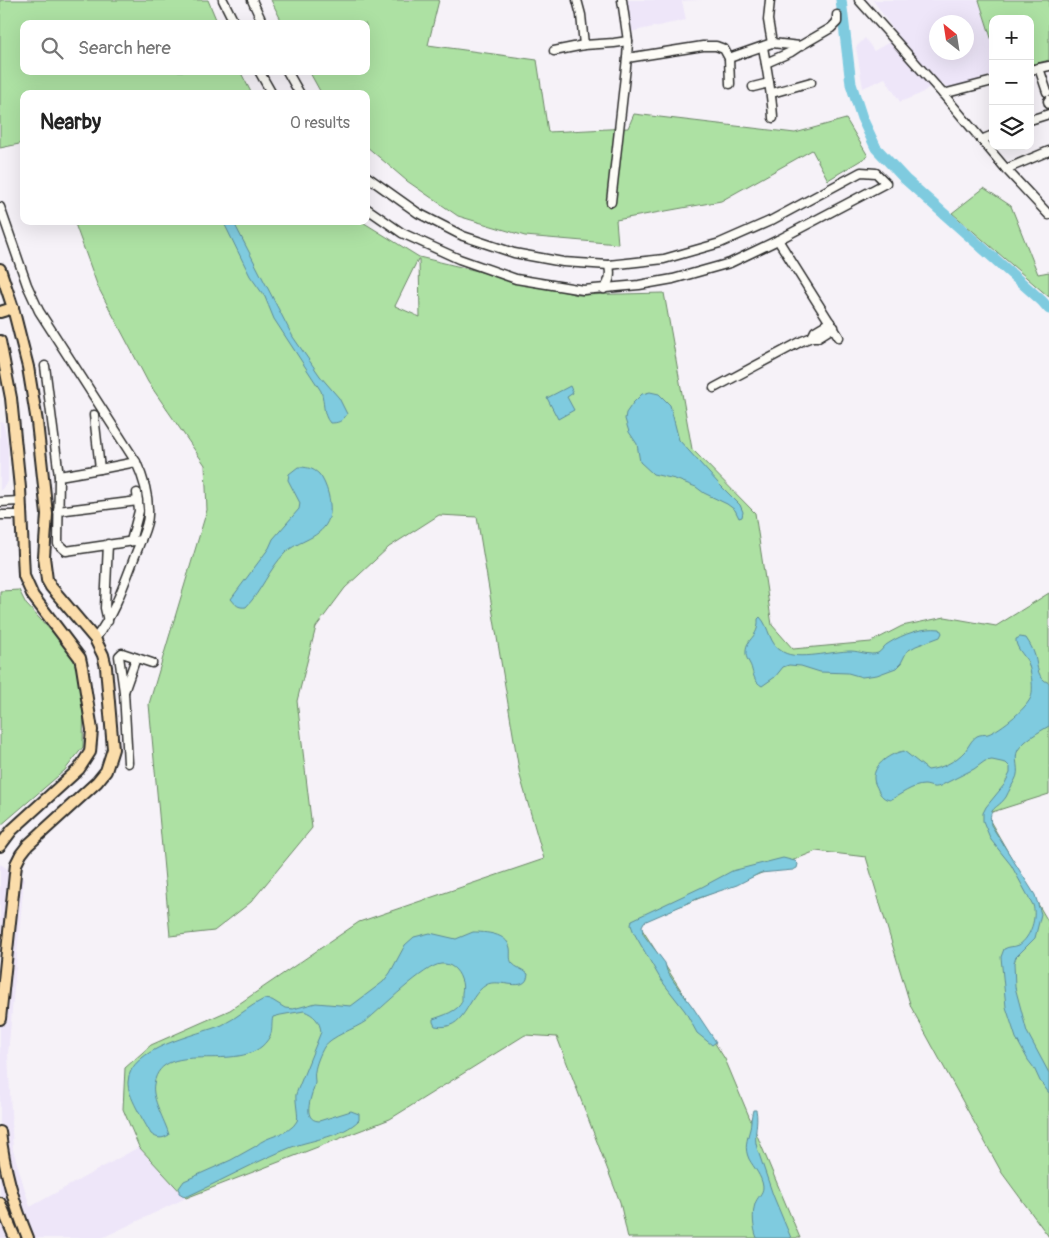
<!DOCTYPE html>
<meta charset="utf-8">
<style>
:root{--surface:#fff;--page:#f2f2f2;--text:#222;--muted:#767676;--line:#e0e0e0}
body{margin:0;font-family:Pangolin,sans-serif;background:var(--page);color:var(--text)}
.controls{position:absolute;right:15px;top:15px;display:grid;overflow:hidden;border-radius:10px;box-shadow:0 5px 20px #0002}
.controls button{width:45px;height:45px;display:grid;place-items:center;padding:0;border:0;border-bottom:1px solid var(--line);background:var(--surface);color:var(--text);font:25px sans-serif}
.compass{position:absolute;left:929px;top:15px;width:45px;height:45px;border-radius:50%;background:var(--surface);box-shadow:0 5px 20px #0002;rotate:330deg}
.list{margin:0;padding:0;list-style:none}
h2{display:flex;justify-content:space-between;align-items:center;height:65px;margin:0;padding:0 20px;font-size:21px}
h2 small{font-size:16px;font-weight:400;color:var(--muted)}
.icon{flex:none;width:28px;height:28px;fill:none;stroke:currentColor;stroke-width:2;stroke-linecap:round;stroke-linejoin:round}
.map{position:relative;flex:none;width:1049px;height:1238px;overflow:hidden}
.search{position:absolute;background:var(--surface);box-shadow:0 5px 20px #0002;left:20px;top:20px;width:350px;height:55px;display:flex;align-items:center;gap:12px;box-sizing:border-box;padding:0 18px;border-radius:10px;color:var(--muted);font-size:19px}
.panel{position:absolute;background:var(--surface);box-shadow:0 5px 20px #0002;left:20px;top:90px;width:350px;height:135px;border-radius:10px}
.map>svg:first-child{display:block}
.built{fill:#eee6f9;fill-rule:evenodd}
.green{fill:#ade1a3;stroke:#6c8667;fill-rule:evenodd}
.water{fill:#7fcbdf;stroke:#5d8b97}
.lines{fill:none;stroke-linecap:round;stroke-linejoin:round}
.river{stroke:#7fcbdf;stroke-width:11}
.minor-casing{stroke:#2b2b2b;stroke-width:11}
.major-casing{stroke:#2b2b2b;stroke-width:14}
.minor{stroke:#fdfcf7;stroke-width:8}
.major{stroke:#fbddab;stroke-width:10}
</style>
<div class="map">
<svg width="1049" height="1238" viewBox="0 0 1049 1238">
<rect width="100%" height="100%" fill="#f6f2f8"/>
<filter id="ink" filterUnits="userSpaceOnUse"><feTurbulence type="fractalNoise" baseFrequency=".02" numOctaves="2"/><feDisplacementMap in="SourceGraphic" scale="10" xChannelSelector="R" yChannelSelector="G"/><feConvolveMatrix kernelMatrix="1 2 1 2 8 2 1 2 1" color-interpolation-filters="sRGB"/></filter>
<g filter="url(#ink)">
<g class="built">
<path d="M624,0H702L682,1L686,20L630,32Z"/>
<path d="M873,0H979L993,44V75L948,89L938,81L920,94L900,102L885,78L863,88L856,47L865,38L874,51L898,37ZM936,22H966V52H936Z"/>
<path d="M3,422L8,445V482L0,491V423Z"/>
<path d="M0,864L24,879L8,1054L13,1150L30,1207L139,1147L186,1198L102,1238H0Z"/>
</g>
<g class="green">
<path d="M0,0H208L218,24H24V71H240L252,94H24V143L0,148Z"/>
<path d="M271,0H439L428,45L537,60L548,132L628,128L634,114L795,133L846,119L868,156L828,180L812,150L721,201L616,220L618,244L525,236L458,216L407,181L366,146V94H321L320,91L309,71H366V24H283Z"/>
<path d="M979,0H1049V60L1030,65V19H993V44Z"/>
<path d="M984,188L1011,206L1038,274L1049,272V297L952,213Z"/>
<path d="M74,221H361L419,257L578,295L664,293L692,449L755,513L772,625L793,649L871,642L902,626L945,617L996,626L1049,593V794L986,814L1049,923V1237L1002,1173L911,1007L866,857L816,851L638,923L725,1059L800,1238H628L620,1202L557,1037L525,1035L390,1119L186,1198L139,1147L123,1109L125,1068L151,1045L230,1010L359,922L544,859L520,776L477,517L439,515L389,547L345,588L316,627L297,701L312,828L251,902L214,931L170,936L149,704L207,510L205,465L148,382L98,287ZM418,259H419L420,317L395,306Z"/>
<path d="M19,590L26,604L69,650L84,679L83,747L65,770L0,826V591Z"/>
</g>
<g class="water">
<path d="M223,221H233L293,337L320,376L339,398L347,414C342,422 338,423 330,423C322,414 325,402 321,391L274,319L265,297L250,276Z"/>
<path d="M570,386L573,393L567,397L574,410L558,419L547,398Z"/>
<path d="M650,392L659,394L670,405L679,440L719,484L740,505L743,512L742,517L739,518L735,510L727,504L704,493L696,487L675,479L653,474L640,462L637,444L629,432L625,419L626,413L633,403L642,394Z"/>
<path d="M298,467C306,467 313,468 319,474C327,483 333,506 329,518C322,539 298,540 285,553C269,569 261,592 246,607C238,608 236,605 231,599L269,548L273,539L299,509L300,503L288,480L289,474Z"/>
<path d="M760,617C770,627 768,644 783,652C799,661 832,651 851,651C859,651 870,656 878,653C882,651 884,645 889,643C903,634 923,627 940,629L942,633L940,637L916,646L907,651L901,663L896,668L877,675L862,677L848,673L820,672L801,666L789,665L783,667L775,677L762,686C755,682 754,677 752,670C751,663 745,659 746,651C746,638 759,638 758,619Z"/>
<path d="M1020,637L1026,638C1030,644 1033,649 1035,656C1038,668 1037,678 1049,683V726C1039,732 1024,740 1018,750C1013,759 1021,770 1015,780C1012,785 1009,791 1006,797C997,810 988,806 991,825L1035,895L1041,914L1035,938L1016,957L1014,963L1015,987L1027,1032L1049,1073V1093L1040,1081L1034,1068L1028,1060L1016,1038L1006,1007L1001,957L1004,949C1009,946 1015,947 1019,945C1031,937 1037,917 1033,905L1011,865L991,840L983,821V813L986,807L1004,785L1010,773V767L1006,763L992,760L985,761L974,769L940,786C933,789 930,785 924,785C913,785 900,795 890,800C884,799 881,796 878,790C877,787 874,783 874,779C873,764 891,753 904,751L928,770C942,768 955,762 965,751C969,746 971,740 977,736C981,734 984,735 988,734C1000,730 1032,705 1032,693C1033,683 1031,672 1028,662C1024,655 1015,647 1016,639Z"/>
<path d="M783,858L795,861L798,864L797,868L793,870L760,873L737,885L699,898L644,922L642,926L643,934L665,963L667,971L674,982L692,1006L716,1042L712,1045L697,1033L685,1011L661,980L634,933L631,925L632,920L702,887L732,871Z"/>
<path d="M473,932C485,932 507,933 510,948C511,953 509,959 512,963C516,968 523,969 528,974C527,995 498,977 486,985C466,997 466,1032 435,1026L433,1022V1019C442,1016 459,1011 462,1001C462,999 462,996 462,993C463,988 463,984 461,979C458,970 451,963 441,964C425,965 381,1009 366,1021C355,1029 331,1036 324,1047C320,1054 316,1064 315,1071C314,1075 315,1079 315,1083C313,1093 300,1120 319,1121L351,1111L359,1114V1120C342,1137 314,1139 292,1147C257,1161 223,1180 188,1196H184L179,1193V1188L184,1181L231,1160L256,1146C266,1135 289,1136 297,1121C299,1117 295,1102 296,1094L321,1032C320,1021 314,1015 304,1011C294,1013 282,1014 273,1017C271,1023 273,1030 270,1036C247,1080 162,1034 154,1084C151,1099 165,1120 169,1135C162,1139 158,1139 151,1134C144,1121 127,1095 128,1082C129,1047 198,1035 222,1025C237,1018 249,1006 264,999L272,1000L285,1008L293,1009L316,1003L351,1006L383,982L390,973L405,945L414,937L430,933L456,939Z"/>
<path d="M753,1110H756C759,1122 753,1135 757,1148L773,1195L791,1238H757C753,1228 752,1214 755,1204C757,1197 763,1194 763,1187C762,1176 754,1168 749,1159C744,1148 747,1140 750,1129C751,1123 751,1117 753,1110Z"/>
</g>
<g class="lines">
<path class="river" d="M841,0L851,84L862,118L876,148L905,179L1042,301L1049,309"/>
<defs>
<g id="minor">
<path d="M223,0L235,24"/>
<path d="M252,0L263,24"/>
<path d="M577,0L581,15L584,45"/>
<path d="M770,0L768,20L772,43"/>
<path d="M859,0L943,94L1006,169L1049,215"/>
<path d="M763,47C767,71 772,94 773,118"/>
<path d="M554,51L584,45L614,43L628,41"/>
<path d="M627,58L703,46H716L724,49L729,58L730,84"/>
<path d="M729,58L772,43L800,46L831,28L837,22V15"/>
<path d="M766,63L791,52L800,46"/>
<path d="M1039,68L1047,92"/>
<path d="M1030,70L1049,66"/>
<path d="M259,71L272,94"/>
<path d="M287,71L300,94"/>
<path d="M753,87L769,83"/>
<path d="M772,93L811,82"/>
<path d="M943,94L993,81"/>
<path d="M1049,100L1048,101L1049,104"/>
<path d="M1030,120L1049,114"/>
<path d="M981,140L993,135"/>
<path d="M1006,169L1049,151"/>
<path d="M366,176L418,213L463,236L514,253L563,262L609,265L664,259L720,243L770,221L861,172L876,173L886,183L778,240L730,263L673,279L639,285L583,290L516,279L459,259L402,233L366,208"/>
<path d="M611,202L627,58L628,41L622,0"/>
<path d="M0,207L27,285L39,311L136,462C144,479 149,496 148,515C148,526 141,538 138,548C125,581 116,611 95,639"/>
<path d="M778,240L839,337"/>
<path d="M604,289C610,281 611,275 609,265"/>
<path d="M812,337L815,331L830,322"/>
<path d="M45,366L59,476L58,544L66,551L141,540"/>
<path d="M714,388L802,341L812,337H818L834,327"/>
<path d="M100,469L136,462"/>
<path d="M59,476L100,469L94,415"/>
<path d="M0,502L20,501"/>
<path d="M58,511L138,501"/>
<path d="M0,515H20"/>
<path d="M131,541L139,511L137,493"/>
<path d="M108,621L105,608L108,544"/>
<path d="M124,692L136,658"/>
<path d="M128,763L124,692L119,656L122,653L152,663"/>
</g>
<g id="major">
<path d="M0,269L13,308L28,367L37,422L47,514L44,557L47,580L51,587L95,639L103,655L106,667L113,749L106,771L97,782L28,845L21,854L16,864L0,1019"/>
<path d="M0,312L13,308"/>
<path d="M0,341L11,398L20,488L24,576L33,596L80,658L82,667L92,730L90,752L79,769L12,830L0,846"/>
<path d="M0,1132C4,1169 14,1204 28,1238"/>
<path d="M0,1203L15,1238"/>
</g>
</defs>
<use href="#minor" class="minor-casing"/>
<use href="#major" class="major-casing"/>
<use href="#minor" class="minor"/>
<use href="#major" class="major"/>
</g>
</g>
</svg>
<div class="controls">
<button>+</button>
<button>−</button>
<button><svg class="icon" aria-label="layers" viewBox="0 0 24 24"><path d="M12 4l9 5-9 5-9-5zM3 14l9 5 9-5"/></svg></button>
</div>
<svg class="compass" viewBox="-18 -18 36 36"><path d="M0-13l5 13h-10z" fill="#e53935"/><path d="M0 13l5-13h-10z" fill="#767676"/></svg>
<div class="search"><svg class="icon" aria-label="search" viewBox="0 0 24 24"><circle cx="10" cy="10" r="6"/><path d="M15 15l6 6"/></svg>Search here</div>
<section class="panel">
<h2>Nearby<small>0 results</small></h2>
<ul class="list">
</ul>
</section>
</div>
